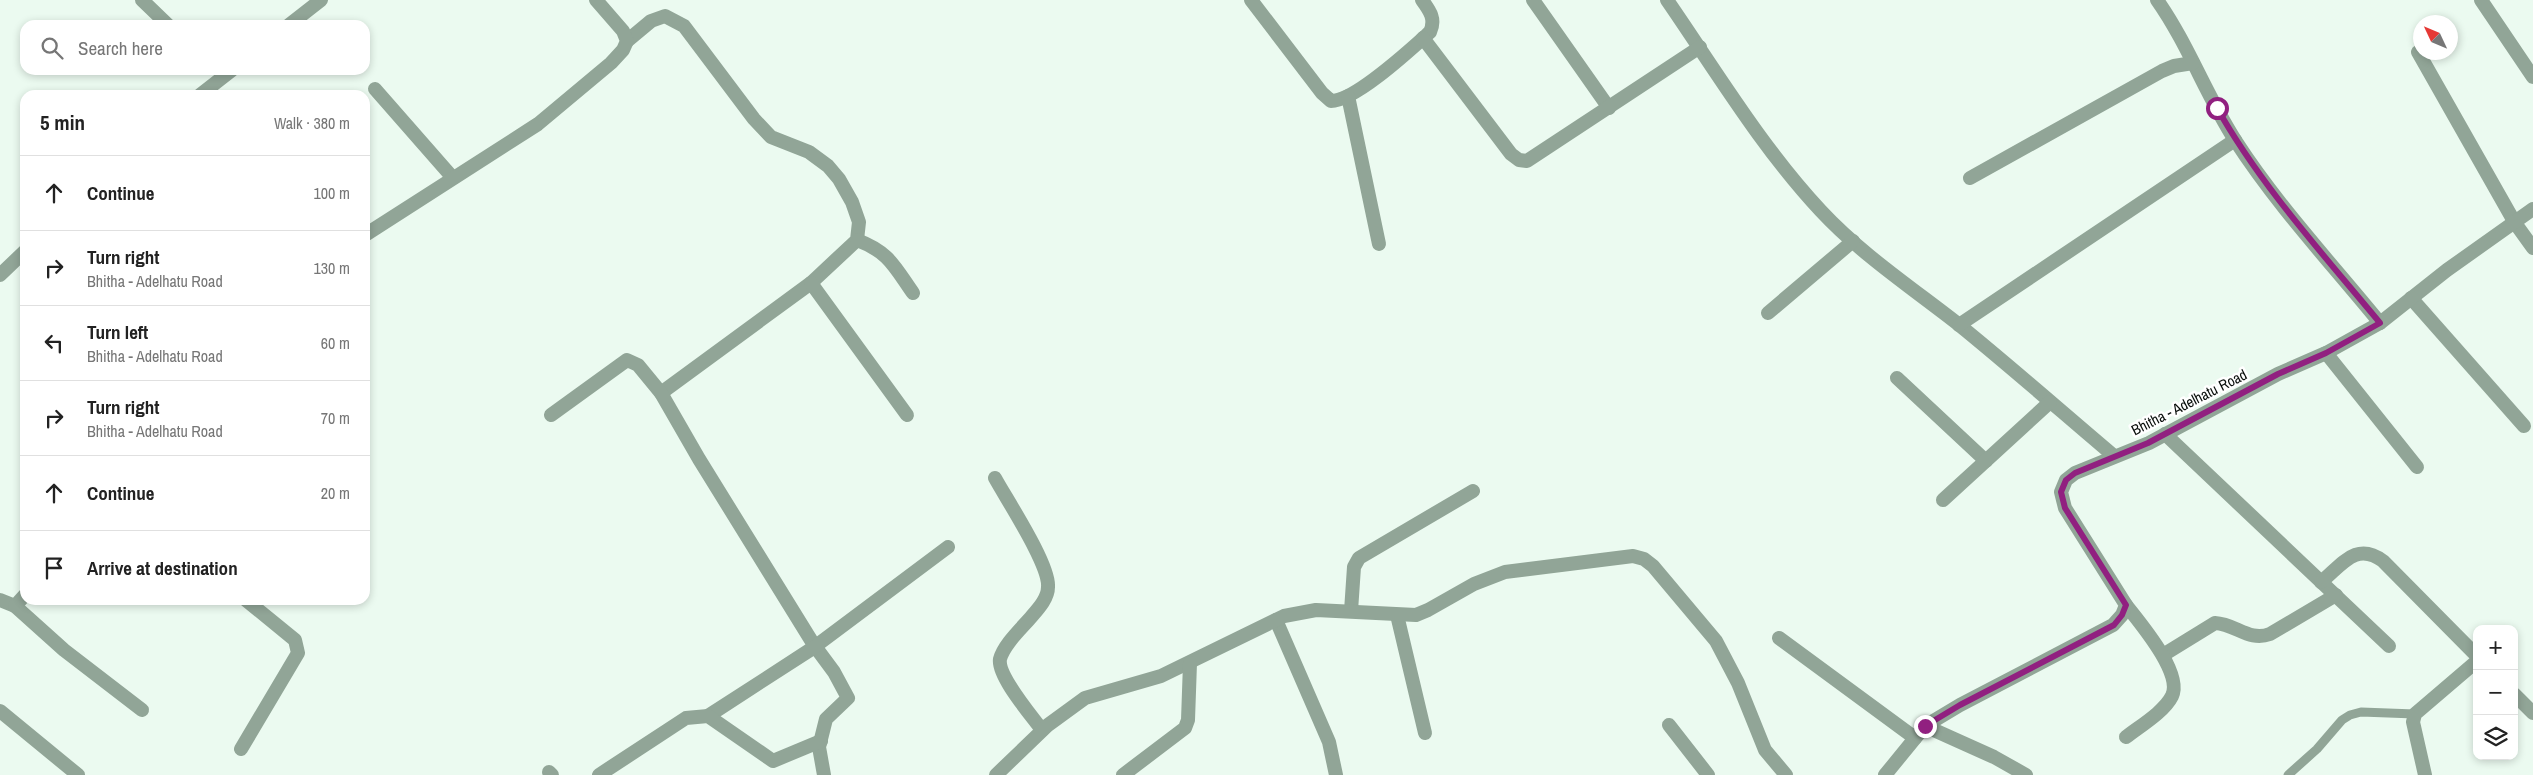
<!DOCTYPE html>
<meta charset="utf-8">
<style>
:root{--surface:#fff;--page:#f2f2f2;--text:#222;--muted:#767676;--line:#e0e0e0}
body{margin:0;font-family:"Archivo Narrow",sans-serif;background:var(--page);color:var(--text)}
.controls{position:absolute;right:15px;bottom:15px;display:grid;overflow:hidden;border-radius:10px;box-shadow:0 2px 8px #0003}
.controls button{width:45px;height:45px;display:grid;place-items:center;padding:0;border:0;border-bottom:1px solid var(--line);background:var(--surface);color:var(--text);font:25px sans-serif}
.compass{position:absolute;left:2413px;top:15px;width:45px;height:45px;border-radius:50%;background:var(--surface);box-shadow:0 2px 8px #0003;rotate:314deg}
.stop{position:absolute;width:15px;height:15px;margin:-11px;border:4px solid #912080;border-radius:50%;background:#fff}
.stop.end{background:#912080;border-color:#fff;box-shadow:0 1px 5px #0008}
.list{margin:0;padding:0;list-style:none}
h2{display:flex;justify-content:space-between;align-items:center;height:65px;margin:0;padding:0 20px;font-size:21px}
h2 small{font-size:16px;font-weight:400;color:var(--muted)}
.list li{display:grid;grid-template-columns:32px 1fr auto;gap:15px;align-items:center;box-sizing:border-box;height:75px;padding:0 20px;border-top:1px solid var(--line)}
.list b{display:block;font-size:19px;white-space:nowrap}
.list p{margin:0;font-size:16px;white-space:nowrap;color:var(--muted)}
.list em{font-size:16px;font-style:normal;color:var(--muted)}
.icon{flex:none;width:28px;height:28px;fill:none;stroke:currentColor;stroke-width:2;stroke-linecap:round;stroke-linejoin:round}
.map{position:relative;flex:none;width:2533px;height:775px;overflow:hidden}
.search{position:absolute;background:var(--surface);box-shadow:0 2px 8px #0003;left:20px;top:20px;width:350px;height:55px;display:flex;align-items:center;gap:12px;box-sizing:border-box;padding:0 18px;border-radius:15px;color:var(--muted);font-size:19px}
.panel{position:absolute;background:var(--surface);box-shadow:0 2px 8px #0003;left:20px;top:90px;width:350px;height:515px;border-radius:15px}
.map>svg:first-child{display:block}
.lines{fill:none;stroke-linecap:round;stroke-linejoin:round}
.service{stroke:#91a597;stroke-width:9}
.minor{stroke:#91a597;stroke-width:14}
.route{stroke:#912080;stroke-width:6}
.labels{text-anchor:middle;dominant-baseline:central;stroke-width:5;stroke-linejoin:round;paint-order:stroke}
.street-label{font-size:15px;fill:#090e0b;stroke:#fff}
</style>
<div class="map">
<svg width="2533" height="775" viewBox="0 0 2533 775">
<rect width="100%" height="100%" fill="#ebfaf0"/>
<g class="lines">
<path class="service" d="M2288,775L2317,749L2342,720L2350,715L2361,712L2415,714"/>
<g class="minor">
<path d="M142,0L168,25"/>
<path d="M1251,0L1322,93L1331,101C1355,101 1410,50 1430,32C1436,19 1430,11 1422,0"/>
<path d="M1533,0L1609,108"/>
<path d="M1667,0C1716,71 1762,148 1821,211C1861,254 1912,288 1958,324C2011,367 2062,412 2114,456"/>
<path d="M2157,0C2188,44 2206,95 2235,140C2277,205 2331,263 2380,323"/>
<path d="M2481,0L2533,77"/>
<path d="M289,25L321,0"/>
<path d="M1423,38L1511,154L1519,160L1527,161L1700,47"/>
<path d="M627,41L651,21L665,16L684,26L754,119L771,137L809,152L828,166L839,179L852,202L859,222L857,240L811,283L661,393"/>
<path d="M2418,52L2515,223L2533,248"/>
<path d="M375,89L453,178"/>
<path d="M200,95L232,70"/>
<path d="M1348,96L1379,244"/>
<path d="M1970,178L2162,71L2174,66L2193,63"/>
<path d="M365,235L538,124L611,63L623,50L627,41L623,31L596,0"/>
<path d="M857,240C889,252 894,266 913,293"/>
<path d="M0,275L25,251"/>
<path d="M811,283L907,415"/>
<path d="M2411,298L2524,426"/>
<path d="M1768,313L1853,241"/>
<path d="M1959,325L2235,140"/>
<path d="M2326,353L2417,467"/>
<path d="M1897,378L1986,461"/>
<path d="M551,415L627,360L638,365L661,393L699,459L814,645L834,672L848,698L826,719L819,747L824,775"/>
<path d="M2165,434L2389,646"/>
<path d="M995,478C1007,500 1050,565 1048,587C1048,598 1039,608 1032,616C1022,628 1004,644 1000,659C997,676 1032,716 1042,730"/>
<path d="M1943,500L2050,402"/>
<path d="M2321,582C2342,565 2356,541 2383,561L2477,656"/>
<path d="M0,600L15,606L25,595"/>
<path d="M15,606L64,650L142,710"/>
<path d="M1351,611L1354,567L1359,558L1473,491"/>
<path d="M1397,615L1425,733"/>
<path d="M1276,620L1329,742L1336,775"/>
<path d="M1779,638L1915,738"/>
<path d="M2163,655L2215,623C2236,624 2249,642 2270,634L2336,595"/>
<path d="M2514,694L2533,713"/>
<path d="M0,711L78,775"/>
<path d="M708,716L813,648L948,547"/>
<path d="M1669,725L1708,775"/>
<path d="M1925,726L1994,757L2026,775"/>
<path d="M2126,737C2140,726 2164,712 2172,696C2183,673 2140,623 2126,605"/>
<path d="M241,749L298,653L295,640L246,600"/>
<path d="M549,772L552,775"/>
<path d="M599,775L686,718L708,716L773,761L821,741"/>
<path d="M996,775L1048,725L1085,698L1161,676L1284,616L1316,610L1416,615L1428,610L1474,584L1505,572L1633,556L1644,559L1653,566L1716,641L1738,683L1765,750L1786,775"/>
<path d="M1123,775L1185,728L1188,720L1190,663"/>
<path d="M1885,775L1925,726L1960,705L2113,625L2122,615L2126,605L2065,508L2061,492L2066,480L2075,473L2149,443L2278,374L2326,353L2380,323L2447,270L2533,209"/>
<path d="M2425,775L2413,722L2415,714L2477,661"/>
</g>
</g>
<g class="lines">
<path class="route" d="M1925,726L1960,705L2114,625L2122,615L2126,605L2065,508L2061,492L2066,480L2075,473L2148,443L2278,374L2326,353L2380,323C2323,254 2261,186 2217,108"/>
</g>
<g class="labels">
<g class="street-label">
<text transform="translate(2189 402) rotate(-27)">Bhitha - Adelhatu Road</text>
</g>
</g>
</svg>
<div class="controls">
<button>+</button>
<button>−</button>
<button><svg class="icon" aria-label="layers" viewBox="0 0 24 24"><path d="M12 4l9 5-9 5-9-5zM3 14l9 5 9-5"/></svg></button>
</div>
<svg class="compass" viewBox="-18 -18 36 36"><path d="M0-13l5 13h-10z" fill="#e53935"/><path d="M0 13l5-13h-10z" fill="#767676"/></svg>
<div class="stop" style="left:2217px;top:108px"></div>
<div class="stop end" style="left:1925px;top:726px"></div>
<div class="search"><svg class="icon" aria-label="search" viewBox="0 0 24 24"><circle cx="10" cy="10" r="6"/><path d="M15 15l6 6"/></svg>Search here</div>
<section class="panel">
<h2>5 min<small>Walk · 380 m</small></h2>
<ul class="list">
<li><svg class="icon" aria-label="ahead" viewBox="0 0 24 24"><path d="M12 20V5M6 11l6-6 6 6"/></svg><div><b>Continue</b></div><em>100 m</em></li>
<li><svg class="icon" aria-label="right" viewBox="0 0 24 24"><path d="M7 20v-9h11M14 6l5 5-5 5"/></svg><div><b>Turn right</b><p>Bhitha - Adelhatu Road</p></div><em>130 m</em></li>
<li><svg class="icon" aria-label="left" viewBox="0 0 24 24"><path d="M17 20v-9H6M10 6l-5 5 5 5"/></svg><div><b>Turn left</b><p>Bhitha - Adelhatu Road</p></div><em>60 m</em></li>
<li><svg class="icon" aria-label="right" viewBox="0 0 24 24"><path d="M7 20v-9h11M14 6l5 5-5 5"/></svg><div><b>Turn right</b><p>Bhitha - Adelhatu Road</p></div><em>70 m</em></li>
<li><svg class="icon" aria-label="ahead" viewBox="0 0 24 24"><path d="M12 20V5M6 11l6-6 6 6"/></svg><div><b>Continue</b></div><em>20 m</em></li>
<li><svg class="icon" aria-label="arrive" viewBox="0 0 24 24"><path d="M6 21V4h12l-3 4 3 4H6"/></svg><div><b>Arrive at destination</b></div></li>
</ul>
</section>
</div>
